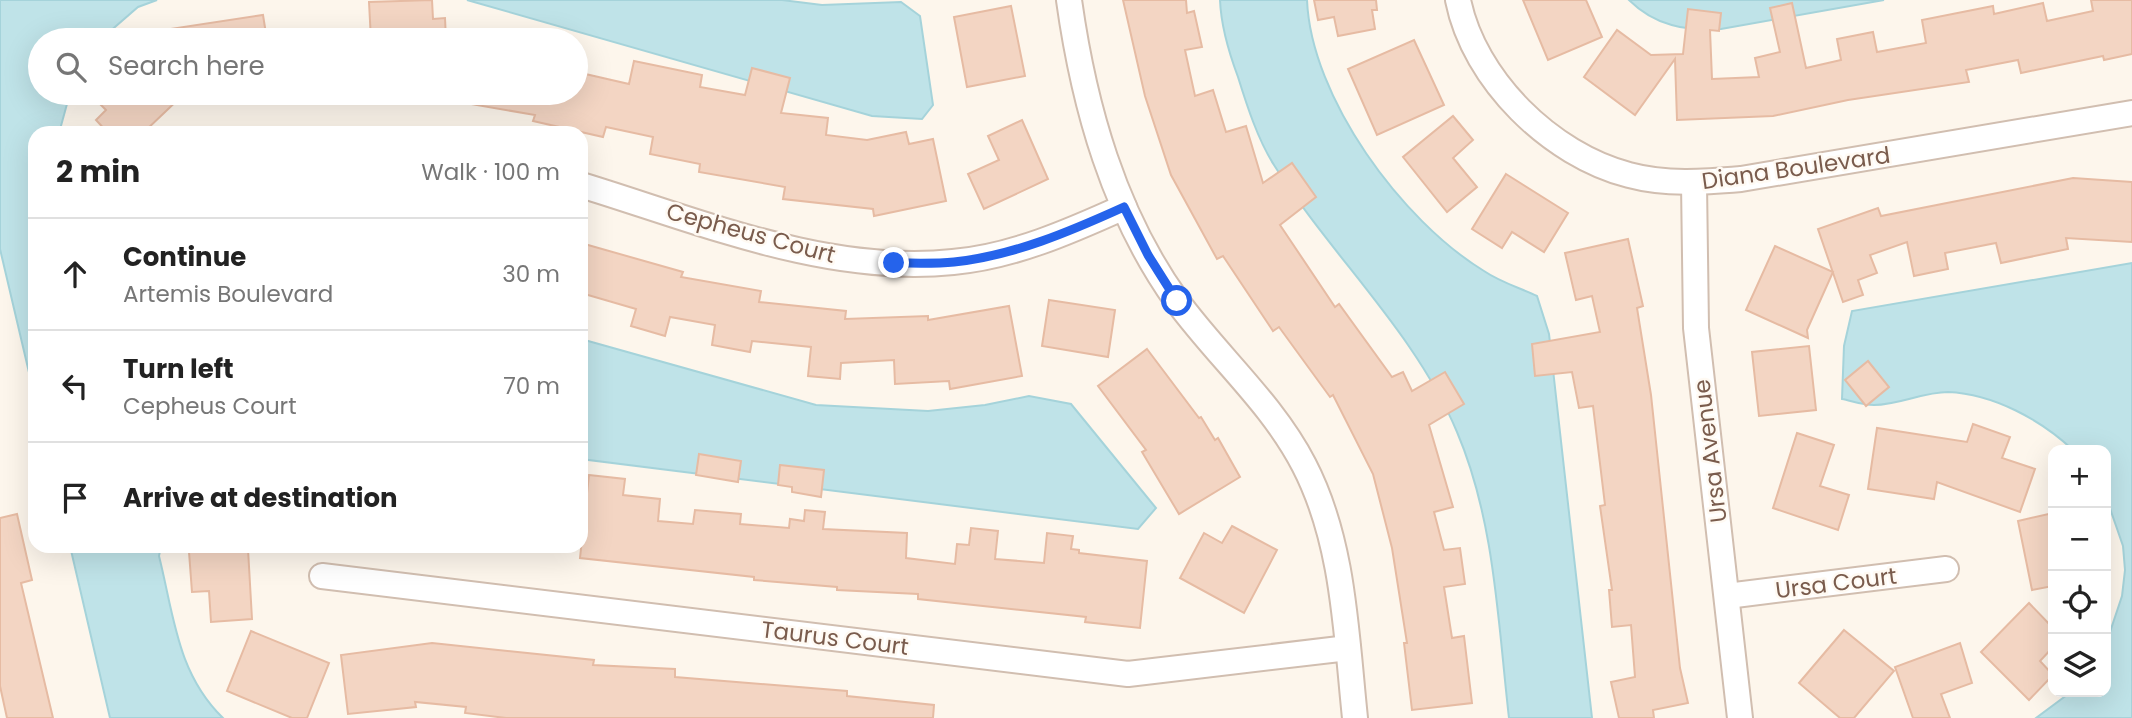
<!DOCTYPE html>
<meta charset="utf-8">
<style>
:root{--surface:#fff;--page:#f2f2f2;--text:#222;--muted:#767676;--line:#e0e0e0}
body{margin:0;font-family:Poppins,sans-serif;background:var(--page);color:var(--text)}
.controls{position:absolute;right:21px;bottom:21px;display:grid;overflow:hidden;border-radius:14px;box-shadow:0 7px 28px #0002}
.controls button{width:63px;height:63px;display:grid;place-items:center;padding:0;border:0;border-bottom:2px solid var(--line);background:var(--surface);color:var(--text);font:35px sans-serif}
.stop{position:absolute;width:21px;height:21px;margin:-16px;border:5px solid #2563eb;border-radius:50%;background:#fff}
.stop.end{background:#2563eb;border-color:#fff;box-shadow:0 2px 7px #0008}
.list{margin:0;padding:0;list-style:none}
h2{display:flex;justify-content:space-between;align-items:center;height:91px;margin:0;padding:0 28px;font-size:30px}
h2 small{font-size:23px;font-weight:400;color:var(--muted)}
.list li{display:grid;grid-template-columns:46px 1fr auto;gap:21px;align-items:center;box-sizing:border-box;height:112px;padding:0 28px;border-top:2px solid var(--line)}
.list b{display:block;font-size:26px;white-space:nowrap}
.list p{margin:0;font-size:23px;white-space:nowrap;color:var(--muted)}
.list em{font-size:23px;font-style:normal;color:var(--muted)}
.icon{flex:none;width:38px;height:38px;fill:none;stroke:currentColor;stroke-width:2;stroke-linecap:round;stroke-linejoin:round}
.map{position:relative;flex:none;width:2132px;height:718px;overflow:hidden}
.search{position:absolute;background:var(--surface);box-shadow:0 7px 28px #0002;left:28px;top:28px;width:560px;height:77px;display:flex;align-items:center;gap:18px;box-sizing:border-box;padding:0 24px;border-radius:38px;color:var(--muted);font-size:26px}
.panel{position:absolute;background:var(--surface);box-shadow:0 7px 28px #0002;left:28px;top:126px;width:560px;height:427px;border-radius:21px}
.map>svg:first-child{display:block}
.water{fill:#bfe3e8;stroke:#a5d3da;stroke-width:2}
.building{fill:#f3d5c3;stroke:#e6bba3;stroke-width:2}
.lines{fill:none;stroke-linecap:round;stroke-linejoin:round}
.minor-casing{stroke:#d1beb0;stroke-width:28}
.minor{stroke:#fff;stroke-width:24}
.route{stroke:#2563eb;stroke-width:9}
.labels{text-anchor:middle;dominant-baseline:central;stroke-width:5;stroke-linejoin:round;paint-order:stroke}
.street-label{font-size:23px;fill:#7a5c4d;stroke:#fffaf3}
</style>
<div class="map">
<svg width="2132" height="718" viewBox="0 0 2132 718">
<rect width="100%" height="100%" fill="#fdf6ec"/>
<g class="water">
<path d="M0,0H157L138,7L100,40H40V93H70L59,133H35V398L0,249Z"/>
<path d="M467,0H782L822,5L901,2L920,16L933,105L922,119L872,116Z"/>
<path d="M1220,0H1307C1311,98 1402,221 1484,271C1500,282 1520,288 1537,296L1549,334L1592,718H1509C1498,623 1495,521 1457,432C1415,332 1331,256 1274,165C1258,140 1247,106 1238,77C1229,53 1221,26 1220,0Z"/>
<path d="M1629,0H1884L1721,29C1686,31 1655,26 1629,0Z"/>
<path d="M2132,263V718H2036L2071,692H2106V644L2122,596L2125,570L2123,546L2106,497V450H2073C2041,420 1994,394 1948,392C1923,392 1899,405 1874,405C1863,405 1852,401 1842,399L1844,346L1852,311Z"/>
<path d="M581,339L816,405L928,411L985,405L1029,396L1071,404L1156,508L1138,529L581,459Z"/>
<path d="M70,546H161L159,556C174,616 177,673 223,718H110Z"/>
</g>
<g class="building">
<path d="M432,0L433,19L445,18L446,40H371L369,2Z"/>
<path d="M1123,0H1186L1187,13L1194,11L1202,47L1185,50L1195,96L1213,90L1226,132L1246,126L1263,183L1292,163L1316,197L1280,225L1335,307L1339,304L1392,377L1403,372L1412,391L1445,372L1464,404L1429,425L1453,507L1434,512L1444,550L1460,548L1465,584L1444,587L1452,638L1464,636L1472,703L1412,710L1404,643H1407L1392,548L1373,474L1333,395L1330,397L1279,327L1273,331L1223,256L1217,259L1171,175L1145,96Z"/>
<path d="M1314,0H1376L1377,10H1372L1375,29L1338,36L1334,17L1318,20Z"/>
<path d="M1523,0H1586L1602,37L1548,60Z"/>
<path d="M2091,0H2132V54L2104,60L2103,56L2021,73L2018,60L1966,70L1969,82L1848,100L1773,116L1677,120L1675,59L1635,115L1584,77L1617,30L1651,55L1683,54L1688,9L1721,13L1719,31L1710,30L1712,79L1759,77L1755,58L1780,52L1770,8L1792,3L1806,68L1841,60L1837,39L1873,32L1877,52L1926,43L1922,20L1993,6L1994,14L2043,3L2047,21L2093,11Z"/>
<path d="M1011,6L1025,76L967,87L954,17Z"/>
<path d="M263,15L267,40H170V29Z"/>
<path d="M1414,40L1444,105L1377,135L1348,69Z"/>
<path d="M634,61L702,75L700,87L745,95L752,68L790,78L781,113L828,118L826,135L867,140L906,132L909,144L933,139L946,201L874,216L873,209L783,199L785,187L699,172L700,164L650,154L653,137L606,127L603,137L533,121L535,115L465,103L466,93H576L581,73L629,84Z"/>
<path d="M89,93H185L143,133H108L96,120L106,110Z"/>
<path d="M1453,116L1473,140L1453,158L1477,187L1447,212L1403,157Z"/>
<path d="M1022,120L1048,179L984,209L968,174L999,160L988,136Z"/>
<path d="M1506,174L1568,213L1544,252L1512,232L1502,248L1472,229Z"/>
<path d="M2073,178L2132,182V242L2066,238L2068,249L2001,263L1996,243L1945,253L1948,269L1914,276L1907,242L1870,255L1877,273L1858,280L1863,295L1843,302L1818,229L1878,208L1881,216Z"/>
<path d="M1628,239L1643,306L1637,308L1651,395L1680,668L1688,703L1653,710L1654,718H1619L1611,682L1635,677L1631,625L1612,627L1609,590H1612L1600,506L1605,505L1593,406L1579,408L1572,372L1535,376L1532,344L1600,332L1592,296L1576,300L1565,253Z"/>
<path d="M581,243L683,272L681,277L761,291L759,302L846,311L845,319L928,316V320L1009,306L1022,376L950,389L949,381L895,384L894,360L841,363L840,379L808,376L811,347L752,341L750,352L712,345L715,325L670,317L665,336L631,326L636,309L581,293Z"/>
<path d="M1775,246L1833,272L1807,330L1808,338L1746,310Z"/>
<path d="M1049,300L1115,310L1108,357L1042,346Z"/>
<path d="M1809,346L1816,410L1759,416L1752,352Z"/>
<path d="M1147,349L1199,418L1201,417L1215,440L1218,438L1240,477L1179,514L1142,452L1146,450L1098,386Z"/>
<path d="M1868,361L1889,387L1866,406L1845,380Z"/>
<path d="M1973,424L2010,437L2002,458L2035,469L2020,512L1937,482L1934,499L1868,489L1877,428L1967,442Z"/>
<path d="M1797,433L1834,445L1820,486L1849,495L1838,530L1773,508Z"/>
<path d="M699,454L741,461L738,482L696,475Z"/>
<path d="M780,465L824,470L821,497L792,492V487L778,485Z"/>
<path d="M589,475L625,479L623,495L660,499L658,521L693,524L695,510L741,514L740,524L789,528L790,519L804,521L805,510L825,512L823,529L907,533L906,558L955,564L957,544L969,545L971,528L998,531L995,559L1044,563L1047,533L1073,536L1071,549L1079,550V553L1147,561L1140,628L1085,622L1086,617L918,599V594L837,590V587L754,580V577L580,558Z"/>
<path d="M2053,513V586L2032,590L2018,521Z"/>
<path d="M17,514L32,580L21,583L53,718H7L0,686V518Z"/>
<path d="M1232,526L1277,550L1244,613L1180,578L1204,533L1222,543Z"/>
<path d="M248,549L252,619L211,622L209,591L192,592L189,552Z"/>
<path d="M2029,603L2053,628V647L2040,661L2053,675L2029,700L1981,652Z"/>
<path d="M1844,630L1894,671L1854,718H1840L1799,683Z"/>
<path d="M251,631L329,663L307,718H292L227,691Z"/>
<path d="M432,643L594,660L593,665L675,669V677L847,691V696L934,705L933,718H506L465,713L466,707L415,702L416,707L348,714L341,655Z"/>
<path d="M1960,643L1972,683L1941,694L1950,718H1913L1895,667Z"/>
</g>
<g class="lines">
<defs>
<g id="minor">
<path d="M1069,0C1084,107 1114,213 1177,301C1218,357 1272,403 1304,465C1344,542 1346,633 1355,718"/>
<path d="M1458,0C1474,80 1551,155 1629,175C1666,185 1704,182 1741,179L2132,113"/>
<path d="M1694,183L1696,328L1740,718"/>
<path d="M581,185C699,221 827,275 953,262C1012,257 1071,231 1124,207"/>
<path d="M322,576L1128,674L1348,648"/>
<path d="M1727,596L1946,569"/>
</g>
</defs>
<use href="#minor" class="minor-casing"/>
<use href="#minor" class="minor"/>
</g>
<g class="lines">
<path class="route" d="M894,263C914,263 935,264 954,262C1013,256 1071,231 1124,207L1148,255L1177,301"/>
</g>
<g class="labels">
<g class="street-label">
<text transform="translate(1796 168) rotate(-8)">Diana Boulevard</text>
<text transform="translate(751 233) rotate(15)">Cepheus Court</text>
<text transform="translate(1710 451) rotate(-97)">Ursa Avenue</text>
<text transform="translate(1836 583) rotate(-7)">Ursa Court</text>
<text transform="translate(835 638) rotate(7)">Taurus Court</text>
</g>
</g>
</svg>
<div class="controls">
<button>+</button>
<button>−</button>
<button><svg class="icon" aria-label="locate" viewBox="0 0 24 24"><circle cx="12" cy="12" r="6"/><path d="M12 2v4M12 18v4M2 12h4M18 12h4"/></svg></button>
<button><svg class="icon" aria-label="layers" viewBox="0 0 24 24"><path d="M12 4l9 5-9 5-9-5zM3 14l9 5 9-5"/></svg></button>
</div>
<div class="stop" style="left:1177px;top:301px"></div>
<div class="stop end" style="left:894px;top:263px"></div>
<div class="search"><svg class="icon" aria-label="search" viewBox="0 0 24 24"><circle cx="10" cy="10" r="6"/><path d="M15 15l6 6"/></svg>Search here</div>
<section class="panel">
<h2>2 min<small>Walk · 100 m</small></h2>
<ul class="list">
<li><svg class="icon" aria-label="ahead" viewBox="0 0 24 24"><path d="M12 20V5M6 11l6-6 6 6"/></svg><div><b>Continue</b><p>Artemis Boulevard</p></div><em>30 m</em></li>
<li><svg class="icon" aria-label="left" viewBox="0 0 24 24"><path d="M17 20v-9H6M10 6l-5 5 5 5"/></svg><div><b>Turn left</b><p>Cepheus Court</p></div><em>70 m</em></li>
<li><svg class="icon" aria-label="arrive" viewBox="0 0 24 24"><path d="M6 21V4h12l-3 4 3 4H6"/></svg><div><b>Arrive at destination</b></div></li>
</ul>
</section>
</div>
